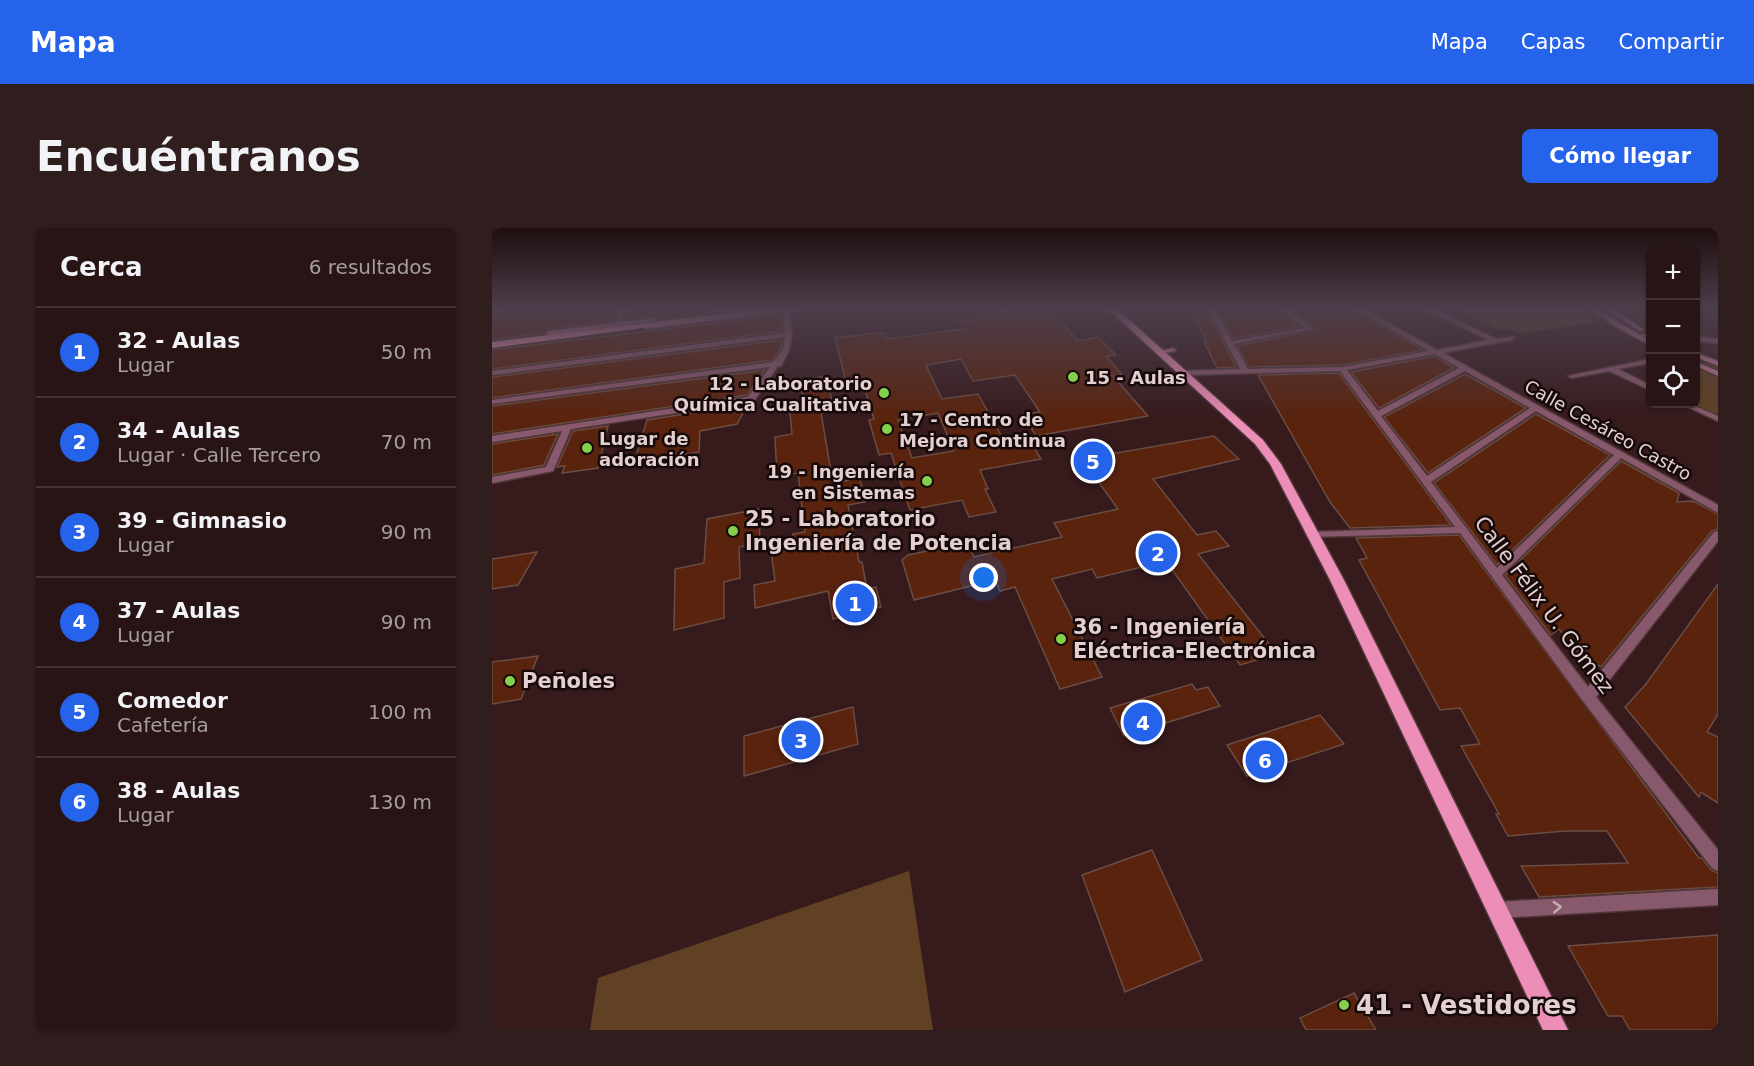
<!DOCTYPE html>
<html lang="es">
<meta charset="utf-8">
<style>
:root{--surface:#281415;--page:#301d1e;--text:#f1f3f6;--muted:#a59ea0;--line:#443334;--accent:#2563eb}
body{margin:0;font-family:"DejaVu Sans",sans-serif;background:var(--page);color:var(--text)}
.controls{position:absolute;right:18px;top:18px;display:grid;overflow:hidden;border-radius:9px;box-shadow:0 2px 4px #0004}
.controls button{width:54px;height:54px;display:grid;place-items:center;padding:0;border:0;border-bottom:2px solid var(--line);background:var(--surface);color:var(--text);font:30px sans-serif}
.you{position:absolute;left:492px;top:350px;width:21px;height:21px;margin:-15px;border:4px solid #fff;border-radius:50%;background:#1a73e8;box-shadow:0 0 0 9px #1a73e833}
.badge{display:grid;place-items:center;width:39px;height:39px;border-radius:50%;background:var(--accent);color:#fff;font-size:20px;font-weight:700}
.pin{position:absolute;translate:-50% -50%;border:3px solid #fff;box-shadow:0 2px 6px #0006}
.list{margin:0;padding:0;list-style:none}
h2{display:flex;justify-content:space-between;align-items:center;height:78px;margin:0;padding:0 24px;font-size:26px}
h2 small{font-size:20px;font-weight:400;color:var(--muted)}
.list li{display:grid;grid-template-columns:39px 1fr auto;gap:18px;align-items:center;box-sizing:border-box;height:90px;padding:0 24px;border-top:2px solid var(--line)}
.list b{display:block;font-size:22px;white-space:nowrap}
.list p{margin:0;font-size:20px;white-space:nowrap;color:var(--muted)}
.list em{font-size:20px;font-style:normal;color:var(--muted)}
.icon{flex:none;width:33px;height:33px;fill:none;stroke:currentColor;stroke-width:2;stroke-linecap:round;stroke-linejoin:round}
.map{position:relative;flex:none;width:1226px;height:802px;overflow:hidden;border-radius:9px}
header{display:flex;align-items:center;gap:36px;box-sizing:border-box;height:84px;padding:0 30px;background:var(--accent);color:#fff}
header strong{font-size:28px}
nav{display:flex;gap:33px;margin-inline-start:auto;font-size:21px}
.intro{display:flex;align-items:center;justify-content:space-between;box-sizing:border-box;height:144px;padding:0 36px}
h1{margin:0;font-size:42px}
.button{padding:15px 27px;border-radius:9px;background:var(--accent);color:#fff;font-size:21px;font-weight:700}
main{display:flex;gap:36px;padding:0 36px}
aside{flex:1;background:var(--surface);border-radius:9px;box-shadow:0 2px 4px #0004}
.map>svg:first-child{display:block}
.green{fill:#614123}
.building{fill:#5a230e;stroke:#6b4d43;stroke-width:1.5;fill-rule:evenodd}
.lines{fill:none;stroke-linecap:round;stroke-linejoin:round}
.street-casing{stroke:#523739;stroke-width:3}
.secondary-casing{stroke:#523739;stroke-width:3}
.primary-casing{stroke:#523739;stroke-width:3}
.street{fill:#88596d;fill-rule:evenodd}
.secondary{fill:#c17797;fill-rule:evenodd}
.primary{fill:#ed8eb8;fill-rule:evenodd}
.oneway{stroke:#c8acb2}
.poi-dot{fill:#85cf4c;stroke:#150909;stroke-width:2}
.labels{text-anchor:middle;dominant-baseline:central;stroke-width:5;stroke-linejoin:round;paint-order:stroke}
.far-poi-label{font-size:18px;font-weight:bold;fill:#e3cfcf;stroke:#150909;text-anchor:start}
.far-street-label{font-size:18px;fill:#e3cfcf;stroke:#150909}
.poi-label{font-size:21px;font-weight:bold;fill:#e3cfcf;stroke:#150909;text-anchor:start}
.street-label{font-size:21px;fill:#e3cfcf;stroke:#150909}
.near-poi-label{font-size:26px;font-weight:bold;fill:#e3cfcf;stroke:#150909;text-anchor:start}
</style>
<header>
<strong>Mapa</strong>
<nav><a>Mapa</a><a>Capas</a><a>Compartir</a></nav>
</header>
<div class="intro"><h1>Encuéntranos</h1><a class="button">Cómo llegar</a></div>
<main>
<aside>
<h2>Cerca<small>6 resultados</small></h2>
<ul class="list">
<li><span class="badge">1</span><div><b>32 - Aulas</b><p>Lugar</p></div><em>50 m</em></li>
<li><span class="badge">2</span><div><b>34 - Aulas</b><p>Lugar · Calle Tercero</p></div><em>70 m</em></li>
<li><span class="badge">3</span><div><b>39 - Gimnasio</b><p>Lugar</p></div><em>90 m</em></li>
<li><span class="badge">4</span><div><b>37 - Aulas</b><p>Lugar</p></div><em>90 m</em></li>
<li><span class="badge">5</span><div><b>Comedor</b><p>Cafetería</p></div><em>100 m</em></li>
<li><span class="badge">6</span><div><b>38 - Aulas</b><p>Lugar</p></div><em>130 m</em></li>
</ul>
</aside>
<div class="map">
<svg width="1226" height="802" viewBox="0 0 1226 802">
<rect width="100%" height="100%" fill="#361a1c"/>
<g class="green">
<path d="M962,80H1088L1103,95L1029,105L1019,101L1009,102Z"/>
<path d="M1204,133L1226,138V189L1197,176H1204Z"/>
<path d="M417,643L441,802H98L106,750Z"/>
</g>
<g class="building">
<path d="M22,80H127L122,93L57,101L52,105L0,112V86Z"/>
<path d="M137,80H257L166,91L162,88L133,91Z"/>
<path d="M531,80H557L586,113L606,109L624,127L614,128L630,147L621,148L656,188L544,208L531,186L548,184L523,147L481,153L469,131L434,137L450,171L486,166L514,216L537,211L549,231L488,242L496,261H493L504,284L477,289L470,272L418,282L399,225L387,227L377,192L382,191L370,152L354,154L343,110L386,105L393,106L395,111L472,101L468,94L508,89L504,84ZM446,185L462,223L420,230L406,192Z"/>
<path d="M698,80H714L744,139L725,140L712,114H715Z"/>
<path d="M725,80H784L807,99L741,110Z"/>
<path d="M797,80H860L931,122L850,137L757,139L745,118L823,102L822,99Z"/>
<path d="M289,87L291,103L0,141V122Z"/>
<path d="M290,112L289,121L280,132L0,170V149Z"/>
<path d="M943,128L962,140L887,180L859,144Z"/>
<path d="M273,142L255,167L0,206V178Z"/>
<path d="M847,145L959,297L858,300L838,274L766,147Z"/>
<path d="M973,146L1034,180L936,245L892,189Z"/>
<path d="M335,148L342,183L329,185L341,255L368,250L373,274L356,277L367,334H370L375,361L384,359L389,379L341,391L336,363L263,380L262,357L283,353L279,322L302,317L301,306L313,304L306,245L285,248L283,209L300,206L297,175L311,172L309,152Z"/>
<path d="M250,177V187L245,196L208,203L207,224L142,235L155,192Z"/>
<path d="M1044,186L1118,227L1005,337L942,255Z"/>
<path d="M116,198L106,240L70,245L73,238L65,239L81,203Z"/>
<path d="M66,206L52,237L0,247V216Z"/>
<path d="M722,208L747,231L661,251L705,307L724,303L737,318L706,326L785,426L748,437L674,333L605,350L600,341L560,351L610,449L568,461L523,359L508,363L503,352L422,372L410,332L416,327L468,316L477,317L482,329L570,309L562,295L626,281L590,231Z"/>
<path d="M1129,233L1187,265L1185,274L1201,273L1226,286V301L1220,303L1109,439L1089,428L1067,401L1059,407L1013,347Z"/>
<path d="M267,281L268,315L247,319L248,350L232,354V390L182,402L183,341L212,335L215,291Z"/>
<path d="M967,307L1207,630H1210L1219,642L1226,645V659L1047,669L1029,638L1136,635L1115,603H1074L1016,608L1004,586H1007L969,518L988,516L968,480L948,482L867,332L875,330L864,310Z"/>
<path d="M45,324L26,357L0,361V331Z"/>
<path d="M1226,356V486L1215,504L1226,509V575L1209,564L1207,569L1133,479L1154,456Z"/>
<path d="M46,428L29,471L0,476V434Z"/>
<path d="M700,456L704,462L716,459L728,478L632,508L618,480Z"/>
<path d="M361,479L366,516L252,548V508Z"/>
<path d="M828,487L852,516L755,548L735,517Z"/>
<path d="M660,622L710,732L633,764L590,647Z"/>
<path d="M1226,707V802H1138L1130,788H1116L1076,718Z"/>
<path d="M862,765L884,802H814L808,790Z"/>
</g>
<g class="lines">
<defs>
<g id="street">
<path d="M0,80H20L0,84Z"/>
<path d="M129,80H135L129,96L126,98L123,96Z"/>
<path d="M716,80H722L740,113L812,100L786,80H793L821,101L742,116L756,141L850,139L937,123L862,80H870L945,122L996,112L932,80H940L1004,111L1022,109V111L1020,112L951,125L1226,277V284L1223,283L1129,230L1010,347L1096,459L1222,304L1226,303V313L1104,469L1226,622V643L1220,640L1091,473L968,305L816,309L815,307L820,304L963,299L848,143L688,147L687,145L691,143L748,141ZM943,126L967,140L886,183L855,142ZM973,143L1038,180L935,248L889,188ZM1044,183L1122,227L1005,340L939,254Z"/>
<path d="M294,81L297,83L300,107L297,122L289,138H286L262,173L79,201L61,243L0,255V249L54,239L70,203L0,214V208L256,169L278,139L0,176V172L281,134L291,122L293,109L0,147V143L293,105L291,83Z"/>
<path d="M1143,106H1158V110L1141,109V107Z"/>
<path d="M1204,109L1226,111V115L1204,113Z"/>
<path d="M1158,131V135L1126,141L1158,157V162L1117,143L1080,150L1076,148Z"/>
<path d="M1189,176H1198L1226,188V193Z"/>
<path d="M1226,661V677L1006,690L1000,688L997,682L1000,676L1006,674Z"/>
</g>
<g id="secondary">
<path d="M303,80H324L154,101L151,99L154,97Z"/>
<path d="M1097,80C1107,80 1146,106 1158,113V117L1124,99Z"/>
<path d="M1113,80H1120L1152,102L1147,103Z"/>
<path d="M162,90L164,91V93L57,107L54,105L57,103Z"/>
<path d="M681,120L684,122L683,123L667,126L664,124Z"/>
<path d="M1204,125L1226,133V138L1204,129Z"/>
<path d="M1204,134L1226,143V148L1204,138Z"/>
</g>
<g id="primary">
<path d="M277,80H301L0,120V114Z"/>
<path d="M615,80H624L771,212L789,236L852,352L1076,802H1051L838,352L778,236L763,216Z"/>
</g>
</defs>
<use href="#street" class="street-casing"/>
<use href="#secondary" class="secondary-casing"/>
<use href="#primary" class="primary-casing"/>
<use href="#street" class="street"/>
<use href="#secondary" class="secondary"/>
<use href="#primary" class="primary"/>
</g>
<defs><path id="oneway-chevron" d="M-2-3.5L2.5 0L-2 3.5" fill="none" stroke-width="1.6" stroke-linecap="round" stroke-linejoin="round" transform="scale(1.5)"/></defs>
<use class="oneway" href="#oneway-chevron" transform="translate(1065 679) rotate(-3)"/>
<linearGradient id="sky" x2="0" y2="1"><stop stop-color="#1e0e0f"/><stop offset="0.42" stop-color="#4c3e4b"/><stop offset="1" stop-color="#4c3e4b" stop-opacity="0"/></linearGradient>
<rect width="1226" height="192" fill="url(#sky)"/>
<g class="poi-dot">
<circle cx="581" cy="149" r="6"/>
<circle cx="392" cy="165" r="6"/>
<circle cx="395" cy="201" r="6"/>
<circle cx="95" cy="220" r="6"/>
<circle cx="435" cy="253" r="6"/>
<circle cx="241" cy="303" r="6"/>
<circle cx="569" cy="411" r="6"/>
<circle cx="18" cy="453" r="6"/>
<circle cx="852" cy="777" r="6"/>
</g>
<g class="labels">
<g class="far-poi-label">
<text x="593" y="149">15 - Aulas</text>
<text x="380" y="155" text-anchor="end">12 - Laboratorio<tspan x="380" dy="21">Química Cualitativa</tspan></text>
<text x="407" y="191">17 - Centro de<tspan x="407" dy="21">Mejora Continua</tspan></text>
<text x="107" y="210">Lugar de<tspan x="107" dy="21">adoración</tspan></text>
<text x="423" y="243" text-anchor="end">19 - Ingeniería<tspan x="423" dy="21">en Sistemas</tspan></text>
</g>
<g class="far-street-label">
<text transform="translate(1116 202) rotate(29)">Calle Cesáreo Castro</text>
</g>
<g class="poi-label">
<text x="253" y="291">25 - Laboratorio<tspan x="253" dy="24">Ingeniería de Potencia</tspan></text>
<text x="581" y="399">36 - Ingeniería<tspan x="581" dy="24">Eléctrica-Electrónica</tspan></text>
<text x="30" y="453">Peñoles</text>
</g>
<g class="street-label">
<text transform="translate(1052 377) rotate(53)">Calle Félix U. Gómez</text>
</g>
<g class="near-poi-label">
<text x="864" y="777">41 - Vestidores</text>
</g>
</g>
</svg>
<div class="controls">
<button>+</button>
<button>−</button>
<button><svg class="icon" aria-label="locate" viewBox="0 0 24 24"><circle cx="12" cy="12" r="6"/><path d="M12 2v4M12 18v4M2 12h4M18 12h4"/></svg></button>
</div>
<div class="you"></div>
<div class="pin badge" style="left:363px;top:375px">1</div>
<div class="pin badge" style="left:666px;top:325px">2</div>
<div class="pin badge" style="left:309px;top:512px">3</div>
<div class="pin badge" style="left:651px;top:494px">4</div>
<div class="pin badge" style="left:601px;top:233px">5</div>
<div class="pin badge" style="left:773px;top:532px">6</div>
</div>
</main>
